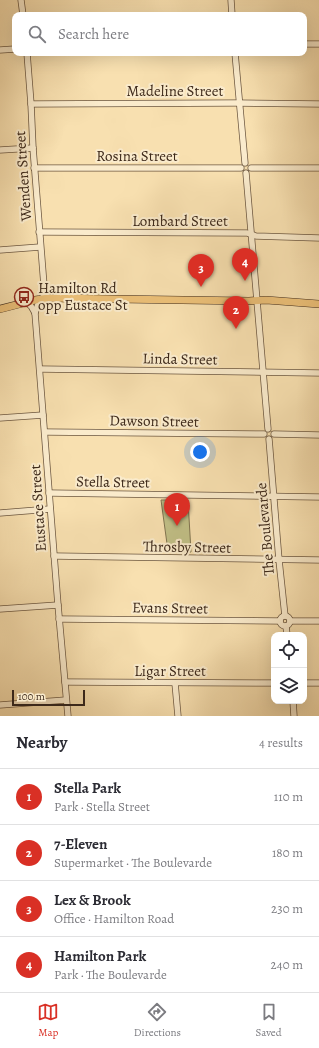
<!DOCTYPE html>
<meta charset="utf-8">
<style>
:root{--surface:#fff;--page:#f2f2f3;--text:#2b2b33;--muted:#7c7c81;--line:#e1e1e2;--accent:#d93025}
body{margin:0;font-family:Alegreya,serif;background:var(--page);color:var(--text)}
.controls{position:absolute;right:12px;bottom:12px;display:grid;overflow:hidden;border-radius:8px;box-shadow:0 4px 16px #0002}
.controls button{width:36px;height:36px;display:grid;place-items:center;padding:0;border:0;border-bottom:1px solid var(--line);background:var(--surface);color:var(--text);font:20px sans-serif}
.scale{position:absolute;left:12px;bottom:10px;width:73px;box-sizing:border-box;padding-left:4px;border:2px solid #3d291a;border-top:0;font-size:11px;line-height:14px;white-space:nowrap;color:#3d291a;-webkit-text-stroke:3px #faebcc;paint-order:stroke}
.you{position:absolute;left:200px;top:452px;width:14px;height:14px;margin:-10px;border:3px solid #fff;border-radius:50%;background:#1a73e8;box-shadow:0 0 0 6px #1a73e833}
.badge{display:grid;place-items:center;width:26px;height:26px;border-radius:50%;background:var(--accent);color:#fff;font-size:13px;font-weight:700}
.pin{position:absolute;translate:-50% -33px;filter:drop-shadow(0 1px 2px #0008)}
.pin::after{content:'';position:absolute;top:21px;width:14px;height:12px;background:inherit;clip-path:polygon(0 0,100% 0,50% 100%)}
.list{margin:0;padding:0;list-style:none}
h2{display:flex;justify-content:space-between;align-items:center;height:52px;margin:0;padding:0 16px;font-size:17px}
h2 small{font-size:13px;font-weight:400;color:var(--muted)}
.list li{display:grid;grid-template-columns:26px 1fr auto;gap:12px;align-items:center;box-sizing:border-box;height:56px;padding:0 16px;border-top:1px solid var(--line)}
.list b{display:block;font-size:15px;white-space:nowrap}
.list p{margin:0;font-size:13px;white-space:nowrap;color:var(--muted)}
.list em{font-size:13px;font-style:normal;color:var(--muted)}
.icon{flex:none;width:22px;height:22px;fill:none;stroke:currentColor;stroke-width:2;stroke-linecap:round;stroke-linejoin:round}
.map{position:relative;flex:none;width:319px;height:716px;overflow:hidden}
.search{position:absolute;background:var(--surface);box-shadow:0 4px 16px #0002;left:12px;right:12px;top:12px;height:44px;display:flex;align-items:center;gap:10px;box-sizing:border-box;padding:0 14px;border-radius:8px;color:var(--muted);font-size:15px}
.sheet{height:276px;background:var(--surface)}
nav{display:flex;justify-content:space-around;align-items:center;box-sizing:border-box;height:56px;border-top:1px solid var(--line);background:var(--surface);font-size:11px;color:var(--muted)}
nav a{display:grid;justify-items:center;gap:2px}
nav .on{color:var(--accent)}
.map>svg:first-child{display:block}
.green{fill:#c2c188;stroke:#807551}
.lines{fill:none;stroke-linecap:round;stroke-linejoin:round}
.minor-casing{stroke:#6c5740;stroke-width:7}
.major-casing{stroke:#3d291a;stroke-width:8}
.minor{stroke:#faebcc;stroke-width:5.5}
.major{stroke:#ecc078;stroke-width:7}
.labels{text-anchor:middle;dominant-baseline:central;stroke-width:4;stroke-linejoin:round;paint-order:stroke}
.street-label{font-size:15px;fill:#3d291a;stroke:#faebcc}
.poi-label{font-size:15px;fill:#3d291a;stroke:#faebcc;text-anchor:start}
</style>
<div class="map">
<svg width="319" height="716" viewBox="0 0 319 716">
<rect width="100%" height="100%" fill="#f8e0b0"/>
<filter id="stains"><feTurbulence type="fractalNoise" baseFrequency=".005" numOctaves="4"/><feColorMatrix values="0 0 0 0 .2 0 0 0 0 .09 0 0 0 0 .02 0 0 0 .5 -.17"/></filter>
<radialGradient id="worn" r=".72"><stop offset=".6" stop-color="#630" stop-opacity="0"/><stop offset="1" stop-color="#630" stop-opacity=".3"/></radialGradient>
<path class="green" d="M161,500H188L191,552L168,551Z"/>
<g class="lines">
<defs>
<g id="minor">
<path d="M21,0L23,15"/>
<path d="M231,0L232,15"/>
<path d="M304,44H319"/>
<path d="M0,50L15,49"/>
<path d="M27,53L31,104L33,148L45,298"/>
<path d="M235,53L245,163"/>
<path d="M31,104L235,103L319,104"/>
<path d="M0,150L33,148"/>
<path d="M34,168H241"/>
<path d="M251,168H319"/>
<path d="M246,173L268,429"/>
<path d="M39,232L247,233L256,236L319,238"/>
<path d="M0,250L40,247"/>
<path d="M26,302L31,306L35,313L58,605L68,716"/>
<path d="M35,313L38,304L42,298"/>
<path d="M40,369L319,373"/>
<path d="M0,418L43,415"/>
<path d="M45,432L264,434"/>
<path d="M274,434L319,435"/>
<path d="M269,439L279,560L285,616"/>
<path d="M49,493L319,497"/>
<path d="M0,513L50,509"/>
<path d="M54,556L319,560"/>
<path d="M0,609L58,605"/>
<circle cx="285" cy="621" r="5"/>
<path d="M59,619L280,621"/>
<path d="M290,621H319"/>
<path d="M286,626L287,635"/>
<path d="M65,682L274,683"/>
<path d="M175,683L178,716"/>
<path d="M304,683H319"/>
<path d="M293,701L294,716"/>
<path d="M0,705L66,700"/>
</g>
<path id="major" d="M0,309L35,300L49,298L249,301L266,300L319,304"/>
</defs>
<use href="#minor" class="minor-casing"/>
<use href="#major" class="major-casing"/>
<use href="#minor" class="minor"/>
<use href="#major" class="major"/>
</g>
<defs>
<symbol id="bus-ring" viewBox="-11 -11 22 22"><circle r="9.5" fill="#faebcc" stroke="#8f2418" stroke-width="1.5"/><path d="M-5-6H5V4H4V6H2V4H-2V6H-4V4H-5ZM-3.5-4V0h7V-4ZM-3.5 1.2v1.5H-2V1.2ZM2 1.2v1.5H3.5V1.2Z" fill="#8f2418"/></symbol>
</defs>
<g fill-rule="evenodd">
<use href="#bus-ring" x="13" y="286" width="22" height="22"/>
</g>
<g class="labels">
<g class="street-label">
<text x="175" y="91">Madeline Street</text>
<text x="137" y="156">Rosina Street</text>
<text transform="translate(23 176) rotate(-94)">Wenden Street</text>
<text x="180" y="221">Lombard Street</text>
<text transform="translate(180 359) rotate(1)">Linda Street</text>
<text transform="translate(154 421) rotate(1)">Dawson Street</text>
<text transform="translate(113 482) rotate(1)">Stella Street</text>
<text transform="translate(38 508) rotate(-94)">Eustace Street</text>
<text transform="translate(265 529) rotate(-95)">The Boulevarde</text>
<text transform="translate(187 547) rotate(1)">Throsby Street</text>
<text transform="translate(170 608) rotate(1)">Evans Street</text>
<text x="170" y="671">Ligar Street</text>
</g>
<g class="poi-label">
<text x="38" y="288">Hamilton Rd<tspan x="38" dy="17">opp Eustace St</tspan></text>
</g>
</g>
<rect width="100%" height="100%" filter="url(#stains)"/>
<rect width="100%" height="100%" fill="url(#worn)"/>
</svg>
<div class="controls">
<button><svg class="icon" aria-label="locate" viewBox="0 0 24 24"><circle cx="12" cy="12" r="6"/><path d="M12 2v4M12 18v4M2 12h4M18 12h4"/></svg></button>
<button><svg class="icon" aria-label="layers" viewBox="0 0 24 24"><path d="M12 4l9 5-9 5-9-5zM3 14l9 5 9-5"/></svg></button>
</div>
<div class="scale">100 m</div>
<div class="you"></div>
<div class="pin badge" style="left:177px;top:526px">1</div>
<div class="pin badge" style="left:236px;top:329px">2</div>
<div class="pin badge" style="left:201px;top:287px">3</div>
<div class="pin badge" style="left:245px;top:281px">4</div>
<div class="search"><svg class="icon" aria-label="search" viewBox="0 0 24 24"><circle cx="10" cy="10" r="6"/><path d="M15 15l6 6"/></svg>Search here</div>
</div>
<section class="sheet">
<h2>Nearby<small>4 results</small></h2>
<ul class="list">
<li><span class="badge">1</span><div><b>Stella Park</b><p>Park · Stella Street</p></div><em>110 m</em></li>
<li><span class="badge">2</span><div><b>7-Eleven</b><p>Supermarket · The Boulevarde</p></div><em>180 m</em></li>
<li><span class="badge">3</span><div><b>Lex &amp; Brook</b><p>Office · Hamilton Road</p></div><em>230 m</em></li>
<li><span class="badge">4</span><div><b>Hamilton Park</b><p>Park · The Boulevarde</p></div><em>240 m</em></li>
</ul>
</section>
<nav>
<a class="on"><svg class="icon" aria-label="map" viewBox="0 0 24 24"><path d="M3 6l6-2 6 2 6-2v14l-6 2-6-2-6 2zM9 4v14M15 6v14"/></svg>Map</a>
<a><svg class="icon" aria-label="directions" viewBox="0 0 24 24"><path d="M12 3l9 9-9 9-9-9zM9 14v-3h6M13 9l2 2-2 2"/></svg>Directions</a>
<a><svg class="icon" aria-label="saved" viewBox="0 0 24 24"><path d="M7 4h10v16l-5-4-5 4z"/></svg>Saved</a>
</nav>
